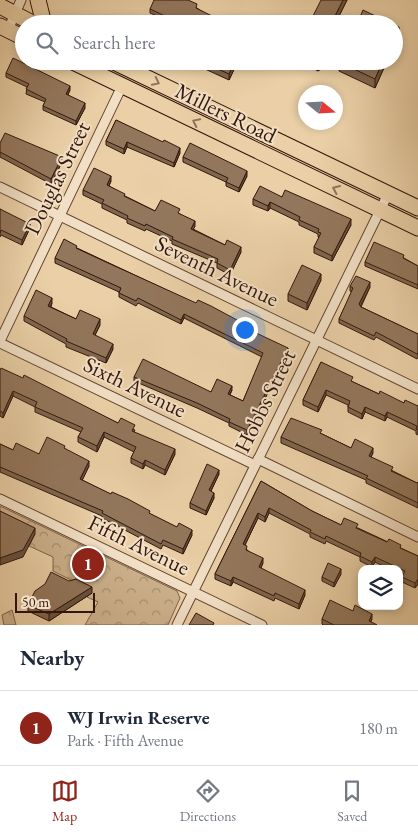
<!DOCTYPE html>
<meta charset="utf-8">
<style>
:root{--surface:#fff;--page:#f2f2f3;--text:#1f2937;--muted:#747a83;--line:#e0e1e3;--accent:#8f2418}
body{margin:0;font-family:"EB Garamond",serif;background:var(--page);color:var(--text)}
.controls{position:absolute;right:15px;bottom:15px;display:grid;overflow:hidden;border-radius:10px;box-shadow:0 2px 8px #0003}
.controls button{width:45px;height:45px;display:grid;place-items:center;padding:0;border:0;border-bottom:1px solid var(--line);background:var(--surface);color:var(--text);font:25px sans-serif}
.compass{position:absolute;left:298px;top:85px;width:45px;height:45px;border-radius:50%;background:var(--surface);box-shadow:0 2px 8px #0003;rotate:108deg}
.scale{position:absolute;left:15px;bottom:12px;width:80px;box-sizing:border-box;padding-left:5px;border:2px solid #33170b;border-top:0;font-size:14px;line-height:18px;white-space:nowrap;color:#33170b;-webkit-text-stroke:4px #f2e0c6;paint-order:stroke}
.you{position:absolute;left:244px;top:329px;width:18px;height:18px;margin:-12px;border:4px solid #fff;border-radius:50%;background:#1a73e8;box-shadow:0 0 0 8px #1a73e833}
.badge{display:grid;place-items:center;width:32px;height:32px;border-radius:50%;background:var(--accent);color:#fff;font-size:16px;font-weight:700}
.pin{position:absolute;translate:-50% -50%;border:2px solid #fff;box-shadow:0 1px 5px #0006}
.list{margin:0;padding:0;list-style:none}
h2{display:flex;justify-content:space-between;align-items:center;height:65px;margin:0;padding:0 20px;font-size:21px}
h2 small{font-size:16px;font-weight:400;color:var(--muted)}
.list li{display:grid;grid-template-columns:32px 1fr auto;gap:15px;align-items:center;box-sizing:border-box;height:75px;padding:0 20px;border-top:1px solid var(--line)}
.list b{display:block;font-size:19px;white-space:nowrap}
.list p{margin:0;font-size:16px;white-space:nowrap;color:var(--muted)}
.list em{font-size:16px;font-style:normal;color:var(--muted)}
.icon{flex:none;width:28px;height:28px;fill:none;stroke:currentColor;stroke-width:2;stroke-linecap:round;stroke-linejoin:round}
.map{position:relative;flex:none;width:418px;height:625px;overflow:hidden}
.search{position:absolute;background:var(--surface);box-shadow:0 2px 8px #0003;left:15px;right:15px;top:15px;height:55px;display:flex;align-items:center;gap:12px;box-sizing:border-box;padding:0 18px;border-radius:28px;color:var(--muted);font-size:19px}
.sheet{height:140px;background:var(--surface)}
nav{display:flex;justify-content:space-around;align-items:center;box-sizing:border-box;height:70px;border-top:1px solid var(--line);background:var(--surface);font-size:14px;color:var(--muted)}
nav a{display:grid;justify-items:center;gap:2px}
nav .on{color:var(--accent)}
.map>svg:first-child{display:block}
.forest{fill:url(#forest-crowns);stroke:#80644c}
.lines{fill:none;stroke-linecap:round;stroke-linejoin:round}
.street-casing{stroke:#614532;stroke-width:11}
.primary-casing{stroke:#33170b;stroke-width:17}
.street{stroke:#f2e0c6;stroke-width:9}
.primary{stroke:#ebd0a7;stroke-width:15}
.wall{fill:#7e664f;stroke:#33170b}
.shaded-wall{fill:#675340;stroke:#33170b}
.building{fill:#93775c;stroke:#33170b}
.oneway{stroke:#8f7459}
.labels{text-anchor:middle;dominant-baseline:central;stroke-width:4;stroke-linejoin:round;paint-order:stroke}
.street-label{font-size:22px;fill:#33170b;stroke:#f2e0c6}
</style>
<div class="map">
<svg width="418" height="625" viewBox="0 0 418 625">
<defs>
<pattern id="forest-crowns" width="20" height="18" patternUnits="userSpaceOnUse" patternTransform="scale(1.25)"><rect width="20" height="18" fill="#ccb18c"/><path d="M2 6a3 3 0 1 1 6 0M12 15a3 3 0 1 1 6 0" fill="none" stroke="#a68f71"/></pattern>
</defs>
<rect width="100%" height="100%" fill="#ebd0a7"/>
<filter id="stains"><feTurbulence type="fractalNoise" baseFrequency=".004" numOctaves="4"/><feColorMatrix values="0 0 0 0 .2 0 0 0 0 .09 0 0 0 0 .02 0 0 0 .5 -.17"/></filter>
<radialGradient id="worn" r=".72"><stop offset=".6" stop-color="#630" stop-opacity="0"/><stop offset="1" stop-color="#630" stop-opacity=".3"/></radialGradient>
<g class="forest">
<path d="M0,506L177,591L180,598L168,625H85L98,602L87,597L89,592L85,587L53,571V557L29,546L35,534L0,518Z"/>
<path d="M12,610L16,625H4L2,615Z"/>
</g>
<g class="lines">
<defs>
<g id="street">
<path d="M8,30L21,0"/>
<path d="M0,187L418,389"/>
<path d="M0,341L122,86"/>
<path d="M0,343L255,465"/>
<path d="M258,459L418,537"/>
<path d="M0,499L262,625"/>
<path d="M177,625L388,194"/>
</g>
<g id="primary">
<path d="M38,0L44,24"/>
<path d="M0,6L34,24"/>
<path d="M0,26L24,38"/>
<path d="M71,61L418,228"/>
<path d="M112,61L418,208"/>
</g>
</defs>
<use href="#street" class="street-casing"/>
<use href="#primary" class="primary-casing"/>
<use href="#street" class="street"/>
<use href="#primary" class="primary"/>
</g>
<g class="wall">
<path d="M347,0L335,24H309Z"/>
<path d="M197,8L212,19L210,24H168L166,23V20L150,13V9Z"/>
<path d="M206,61H238L229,80L205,69Z"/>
<path d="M299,61H331L318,71Z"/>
<path d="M387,61L375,88L339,71V62Z"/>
<path d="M6,73L70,90L68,95L85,108L76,125L43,110V106L45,102L26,94L27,87L6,77Z"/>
<path d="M116,120L180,153L174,167L127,147L124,154L106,145V141Z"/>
<path d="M0,143L62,162L51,184L0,157Z"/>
<path d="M183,157L247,176L239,192L226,186V182L183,162Z"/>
<path d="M111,181L109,186L125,196L155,211L180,214L195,226L193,229L225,245L241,252L230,275L217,268V263L172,244V241L146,229L145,231L127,223V220L102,208V204L83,195V190Z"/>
<path d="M282,197L351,225L332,261L314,253V247L319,238L318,237V234L299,225V222L270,208L268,211L253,205V199Z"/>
<path d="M0,209L30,228L22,245L1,235L0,237Z"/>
<path d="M77,248L237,323L288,352L247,435L229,426V423L197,408L134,381V377L211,392L232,390L230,395L243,401L262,357L184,318L181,324L138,303L136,306L119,297V292L55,263V258Z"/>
<path d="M404,258L418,266V289L365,266V262Z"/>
<path d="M321,280L307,310L288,301V294Z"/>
<path d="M350,286L370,287L361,307L418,334V357L417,359L376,337L374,340L339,323V319L352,292L350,291Z"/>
<path d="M52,303L51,307L76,319L100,325L95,335L113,349L106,363L66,347V344L24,321V316Z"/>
<path d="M321,362L353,382L379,394L404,403L418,406V435L416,434V431L387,417L385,421L365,412L362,419L348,412V405L326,395L318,412L303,405V400Z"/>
<path d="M0,370L118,423L135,430L134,432L175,454L165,475L145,465L143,469L131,463V458L134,452L104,437L97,452L78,442V437L81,432L35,412V407L13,396L3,418L0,416Z"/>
<path d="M322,434L351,448L373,453L371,457L393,471L417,483L418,482V508L366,483V480L281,443V437Z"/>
<path d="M0,444L13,450L39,454L65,449L89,466L82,480L192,535L183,554L163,545L161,549L102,518V516L0,472Z"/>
<path d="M219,474L211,491L214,498L206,515L190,508V503Z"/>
<path d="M261,481L312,511L341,525L358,528L418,556V584L415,588L402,582L403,575L399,574V569H389L375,562L372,567L360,561V557L326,541L325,544L310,537V534L269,513L265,522L258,518L245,545L247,550L263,563L261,568L305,595L299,609L275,598L274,601L233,582L231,586L215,579V574Z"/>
<path d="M341,574L334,587L322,581V577Z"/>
<path d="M92,593L49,621L28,611V605Z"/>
<path d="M353,611L372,619L371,622L377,625H323L322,624V619Z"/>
</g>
<g class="shaded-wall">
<path d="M343,0H347L335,24H333V20Z"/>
<path d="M327,17V24H324Z"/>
<path d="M399,27V36L394,47V38Z"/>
<path d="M235,61H238L229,80V74Z"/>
<path d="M320,61H331L318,71V63Z"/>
<path d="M383,61H387L375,88V79Z"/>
<path d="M70,86V90L66,98V94Z"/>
<path d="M85,103V108L76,125V121Z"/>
<path d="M127,142V147L124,154V149Z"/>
<path d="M180,148V153L174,167V163Z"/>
<path d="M62,157V162L51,184V179Z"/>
<path d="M247,171V176L239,192V188Z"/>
<path d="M111,176V181L107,190V185Z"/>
<path d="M270,202V208L268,211V206Z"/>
<path d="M351,219V225L332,261V256Z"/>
<path d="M195,221V226L191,234V229Z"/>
<path d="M30,224V228L22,245V240Z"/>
<path d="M241,247V252L230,275V270Z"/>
<path d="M321,274V280L307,310V303Z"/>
<path d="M370,282V287L359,309V304Z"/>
<path d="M52,298V303L48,311V306Z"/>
<path d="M184,314V318L181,324V320Z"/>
<path d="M100,319V325L93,339V334Z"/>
<path d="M113,344V349L106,363V358Z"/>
<path d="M288,348V352L247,435V430Z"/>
<path d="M232,386V390L228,398V394Z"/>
<path d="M326,390V395L318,412V407Z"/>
<path d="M13,391V396L3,418V413Z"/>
<path d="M365,407V412L362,419V414Z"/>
<path d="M387,412V417L385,421V416Z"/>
<path d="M104,432V437L97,452V446Z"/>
<path d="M373,448V453L369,461V456Z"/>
<path d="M175,449V454L165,475V470Z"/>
<path d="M145,460V465L143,469V464Z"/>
<path d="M89,461V466L80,485V479Z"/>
<path d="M219,470V474L209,495V490Z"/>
<path d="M214,493V498L206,515V511Z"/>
<path d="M269,508V513L265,522V517Z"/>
<path d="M258,513V518L243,549V544Z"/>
<path d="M35,528V534L23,557L0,565V558Z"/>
<path d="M192,530V535L183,554V549Z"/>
<path d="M375,557V562L372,567V562Z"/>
<path d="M263,558V563L259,572V567Z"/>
<path d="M341,569V574L334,587V583Z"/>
<path d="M233,577V582L231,586V581Z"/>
<path d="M418,579V584L415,588V583Z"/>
<path d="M92,587V593L49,621V614Z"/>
<path d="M305,590V595L299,609V604Z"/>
<path d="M372,614V619L369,625V621Z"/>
</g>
<g class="building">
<path d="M154,0H188L197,4L196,8L212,16L209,24H176L166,19L167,17L150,9Z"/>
<path d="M321,0H343L333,20L327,17L324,24H309Z"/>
<path d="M363,10L392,24H357Z"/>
<path d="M394,25L399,27L394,38Z"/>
<path d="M13,58L70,86L66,94L85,103L76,121L43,106L46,99L26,89L29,84L6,73Z"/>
<path d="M206,61H235L229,74L205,63Z"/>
<path d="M339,61H383L375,79L339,62Z"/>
<path d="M116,120L163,142L164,140L180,148L174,163L127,142L124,149L106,141Z"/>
<path d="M5,133L62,157L51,179L0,152V143Z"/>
<path d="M190,143L247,171L239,188L226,182L228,178L183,157Z"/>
<path d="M94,168L111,176L107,185L125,194L124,196L155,211L161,200L180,209L178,213L195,221L191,229L225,245L227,240L241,247L230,270L217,263L218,259L172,239L173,237L146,224L145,226L127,218L128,216L102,203L104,200L83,190Z"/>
<path d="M260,186L282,197L285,190L351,219L332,256L314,247L321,233L318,232L319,229L299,220L300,217L270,202L268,206L253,199Z"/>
<path d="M0,209L30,224L22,240L1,230L0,233Z"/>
<path d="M64,239L77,246L76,248L106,262L196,303L198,300L211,306L237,320L235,323L288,348L247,430L229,422L230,419L197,403L134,377L143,359L211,392L217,379L232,386L228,394L243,401L263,353L184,314L181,320L138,298L136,301L119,293L121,288L55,258Z"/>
<path d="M374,242L404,255L403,258L418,266V285L365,262Z"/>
<path d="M302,265L321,274L307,303L288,294Z"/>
<path d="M356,276L370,282L359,304L361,307L418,334V353L417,354L376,332L374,336L339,319L353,288L350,286Z"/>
<path d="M36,290L52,298L48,306L76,319L80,310L100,319L93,334L113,344L106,358L66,341L67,339L24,316Z"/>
<path d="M321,362L353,377L351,381L379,394L380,391L404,403L405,400L418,406V430L416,429L417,426L387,412L385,416L365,407L362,414L348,407L350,401L326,390L318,407L303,400Z"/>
<path d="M1,368L23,378L24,375L118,423L121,418L135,425L132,431L175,449L165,470L145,460L143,464L131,458L136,447L104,432L97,446L78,437L83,428L35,407L37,402L13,391L3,413L0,411V370Z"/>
<path d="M291,418L322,430L320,433L351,448L355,439L373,448L369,456L393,467L391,471L417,483L418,482V503L366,478L368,476L281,437Z"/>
<path d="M47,437L65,446L64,448L89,461L80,479L111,494L112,492L128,499L150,511L149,513L177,527L179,523L192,530L183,549L163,540L161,544L102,513L103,511L0,467V444L13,450L16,443L39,454Z"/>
<path d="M207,464L219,470L209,490L214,493L206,511L190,503Z"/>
<path d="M261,481L312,511L341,525L344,518L358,524L356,528L387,542L389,539L401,545L400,548L418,556V579L415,583L402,577L405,571L375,557L372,562L360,556L361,553L326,536L325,539L310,532L311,530L269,508L265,517L258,513L243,544L247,546L246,550L263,558L259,567L305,590L299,604L275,593L274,596L233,577L231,581L215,574Z"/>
<path d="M0,511L35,528L23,550L0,558Z"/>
<path d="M328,563L341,569L334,583L322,577Z"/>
<path d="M51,572L69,581L76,579L92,587L49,614L28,605L35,591L45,584Z"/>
<path d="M330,600L353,611L355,605L372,614L369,621L377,625H334L322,619Z"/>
<path d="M196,613L214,623L213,625H189Z"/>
</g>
<defs><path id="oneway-chevron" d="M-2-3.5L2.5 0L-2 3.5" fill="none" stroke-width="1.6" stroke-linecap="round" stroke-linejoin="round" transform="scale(1.25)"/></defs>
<g class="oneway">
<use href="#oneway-chevron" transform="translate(156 82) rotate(26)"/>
<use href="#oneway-chevron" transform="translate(196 122) rotate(-154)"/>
<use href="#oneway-chevron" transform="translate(336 189) rotate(-155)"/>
</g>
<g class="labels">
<g class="street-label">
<text transform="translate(226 113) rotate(26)">Millers Road</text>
<text transform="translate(57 178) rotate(-64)">Douglas Street</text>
<text transform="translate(217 271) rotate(26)">Seventh Avenue</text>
<text transform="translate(135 387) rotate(26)">Sixth Avenue</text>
<text transform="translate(265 401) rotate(-64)">Hobbs Street</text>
<text transform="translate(139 545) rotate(26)">Fifth Avenue</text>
</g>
</g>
<rect width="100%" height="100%" filter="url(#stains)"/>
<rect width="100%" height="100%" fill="url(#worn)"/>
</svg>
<div class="controls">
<button><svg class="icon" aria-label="layers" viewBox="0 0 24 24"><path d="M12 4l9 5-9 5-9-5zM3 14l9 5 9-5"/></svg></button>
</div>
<svg class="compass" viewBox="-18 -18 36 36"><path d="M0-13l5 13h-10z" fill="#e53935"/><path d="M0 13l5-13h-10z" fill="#747a83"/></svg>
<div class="scale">50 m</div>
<div class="you"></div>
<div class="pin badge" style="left:88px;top:564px">1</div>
<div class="search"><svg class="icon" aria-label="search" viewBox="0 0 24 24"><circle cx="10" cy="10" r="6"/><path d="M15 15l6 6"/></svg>Search here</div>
</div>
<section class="sheet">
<h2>Nearby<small></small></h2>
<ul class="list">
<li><span class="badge">1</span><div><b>WJ Irwin Reserve</b><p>Park · Fifth Avenue</p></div><em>180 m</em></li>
</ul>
</section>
<nav>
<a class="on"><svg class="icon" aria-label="map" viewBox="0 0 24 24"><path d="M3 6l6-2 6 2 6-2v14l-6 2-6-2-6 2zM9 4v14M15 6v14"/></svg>Map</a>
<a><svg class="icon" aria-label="directions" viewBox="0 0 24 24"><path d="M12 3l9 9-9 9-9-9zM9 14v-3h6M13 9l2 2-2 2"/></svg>Directions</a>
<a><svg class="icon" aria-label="saved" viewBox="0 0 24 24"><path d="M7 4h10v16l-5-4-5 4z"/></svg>Saved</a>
</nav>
